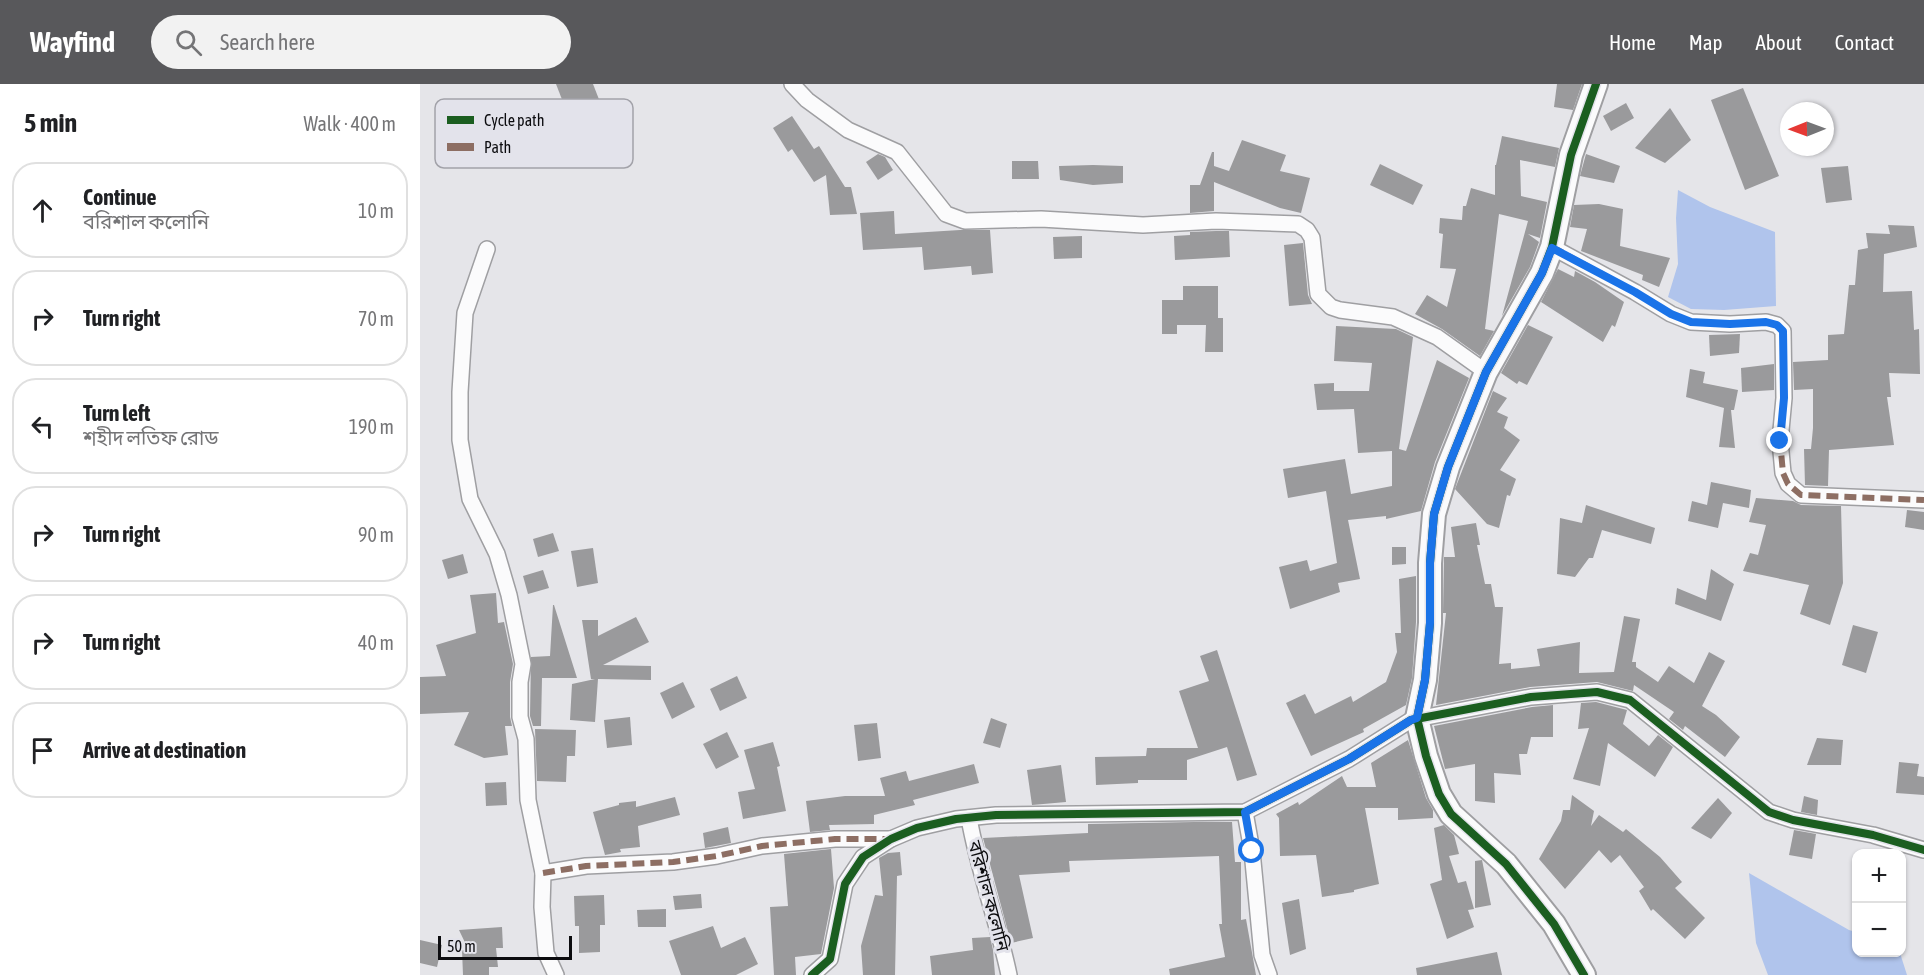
<!DOCTYPE html>
<meta charset="utf-8">
<style>
:root{--surface:#fff;--page:#f2f2f2;--text:#202124;--muted:#757577;--line:#e0e0e0;--accent:#58585b}
body{margin:0;font-family:"Asap Condensed","Noto Sans Bengali",sans-serif;background:var(--page);color:var(--text)}
.controls{position:absolute;right:18px;bottom:18px;display:grid;overflow:hidden;border-radius:12px;box-shadow:0 2px 4px #0004}
.controls button{width:54px;height:54px;display:grid;place-items:center;padding:0;border:0;border-bottom:2px solid var(--line);background:var(--surface);color:var(--text);font:30px sans-serif}
.compass{position:absolute;left:1360px;top:18px;width:54px;height:54px;border-radius:50%;background:var(--surface);box-shadow:0 2px 4px #0004;rotate:269deg}
.scale{position:absolute;left:18px;bottom:15px;width:134px;box-sizing:border-box;padding-left:6px;border:3px solid #0c0c0f;border-top:0;font-size:16px;line-height:21px;white-space:nowrap;color:#0c0c0f;-webkit-text-stroke:4px #e3e3eb;paint-order:stroke}
.stop{position:absolute;width:18px;height:18px;margin:-14px;border:4px solid #1a73e8;border-radius:50%;background:#fff}
.stop.end{background:#1a73e8;border-color:#fff;box-shadow:0 2px 6px #0008}
.list{margin:0;padding:0;list-style:none}
h2{display:flex;justify-content:space-between;align-items:center;height:78px;margin:0;padding:0 24px;font-size:26px}
h2 small{font-size:20px;font-weight:400;color:var(--muted)}
.list li{display:grid;grid-template-columns:39px 1fr auto;gap:18px;align-items:center;box-sizing:border-box;height:96px;margin:0 12px 12px;padding:0 12px;border:2px solid var(--line);border-radius:24px}
.list b{display:block;font-size:22px;white-space:nowrap}
.list p{margin:0;font-size:20px;white-space:nowrap;color:var(--muted)}
.list em{font-size:20px;font-style:normal;color:var(--muted)}
.icon{flex:none;width:33px;height:33px;fill:none;stroke:currentColor;stroke-width:2;stroke-linecap:round;stroke-linejoin:round}
.map{position:relative;flex:none;width:1504px;height:891px;overflow:hidden}
header{display:flex;align-items:center;gap:36px;box-sizing:border-box;height:84px;padding:0 30px;background:var(--accent);color:#fff}
header strong{font-size:28px}
nav{display:flex;gap:33px;margin-inline-start:auto;font-size:21px}
.search{width:420px;height:54px;background:var(--page);display:flex;align-items:center;gap:15px;box-sizing:border-box;padding:0 21px;border-radius:33px;color:var(--muted);font-size:22px}
main{display:flex}
aside{flex:1;background:var(--surface)}
.map>svg:first-child{display:block}
.water{fill:#b0c4ec}
.building{fill:#9a9a9c}
.lines{fill:none;stroke-linecap:round;stroke-linejoin:round}
.street-casing{stroke:#9f9fa2;stroke-width:18}
.secondary-casing{stroke:#9f9fa2;stroke-width:26}
.street{stroke:#fbfbfc;stroke-width:15}
.secondary{stroke:#fbfbfc;stroke-width:22}
.quiet{stroke:#8d6e63;stroke-width:6;stroke-dasharray:12 6;stroke-linecap:butt}
.cycleway-casing{stroke:#e3e3eb;stroke-width:11}
.cycleway{stroke:#1b5e20;stroke-width:8}
.route{stroke:#1a73e8;stroke-width:8}
.labels{text-anchor:middle;dominant-baseline:central;stroke-width:6;stroke-linejoin:round;paint-order:stroke}
.street-label{font-size:18px;fill:#0c0c0f;stroke:#e3e3eb}
.key{fill:#e3e3eb;stroke:#a2a2a9;stroke-width:1.5}
.key-label{font-size:16px;fill:#0c0c0f}
</style>
<header>
<strong>Wayfind</strong>
<div class="search"><svg class="icon" aria-label="search" viewBox="0 0 24 24"><circle cx="10" cy="10" r="6"/><path d="M15 15l6 6"/></svg>Search here</div>
<nav><a>Home</a><a>Map</a><a>About</a><a>Contact</a></nav>
</header>
<main>
<aside>
<h2>5 min<small>Walk · 400 m</small></h2>
<ul class="list">
<li><svg class="icon" aria-label="ahead" viewBox="0 0 24 24"><path d="M12 20V5M6 11l6-6 6 6"/></svg><div><b>Continue</b><p>বরিশাল কলোনি</p></div><em>10 m</em></li>
<li><svg class="icon" aria-label="right" viewBox="0 0 24 24"><path d="M7 20v-9h11M14 6l5 5-5 5"/></svg><div><b>Turn right</b></div><em>70 m</em></li>
<li><svg class="icon" aria-label="left" viewBox="0 0 24 24"><path d="M17 20v-9H6M10 6l-5 5 5 5"/></svg><div><b>Turn left</b><p>শহীদ লতিফ রোড</p></div><em>190 m</em></li>
<li><svg class="icon" aria-label="right" viewBox="0 0 24 24"><path d="M7 20v-9h11M14 6l5 5-5 5"/></svg><div><b>Turn right</b></div><em>90 m</em></li>
<li><svg class="icon" aria-label="right" viewBox="0 0 24 24"><path d="M7 20v-9h11M14 6l5 5-5 5"/></svg><div><b>Turn right</b></div><em>40 m</em></li>
<li><svg class="icon" aria-label="arrive" viewBox="0 0 24 24"><path d="M6 21V4h12l-3 4 3 4H6"/></svg><div><b>Arrive at destination</b></div></li>
</ul>
</aside>
<div class="map">
<svg width="1504" height="891" viewBox="0 0 1504 891">
<rect width="100%" height="100%" fill="#e5e5e9"/>
<g class="water">
<path d="M1258,106L1290,123L1355,148L1356,222L1304,226L1271,225L1248,213L1258,180L1256,134Z"/>
<path d="M1329,789L1429,846L1436,848V868L1480,869L1487,891H1348L1336,859Z"/>
</g>
<g class="building">
<path d="M136,0H173L180,18L148,31Z"/>
<path d="M1137,0H1162L1153,26L1134,23Z"/>
<path d="M1323,4L1359,92L1325,106L1291,16Z"/>
<path d="M1206,19L1214,34L1191,47L1183,32Z"/>
<path d="M1250,24L1271,56L1245,79L1215,64Z"/>
<path d="M372,32L394,65L399,62L425,103H431L437,130L410,131L406,91L394,98L372,65L368,68L353,44Z"/>
<path d="M1082,52L1139,64L1135,83L1100,76L1101,112L1127,118L1120,154L1108,150L1119,158L1110,183L1082,232L1108,137L1079,130L1065,245L1074,247L1060,272L1022,245L995,230L1007,211L1027,223L1036,185L1020,184L1023,150L1019,149L1020,134L1042,136L1043,122H1046L1051,104L1075,111V81H1076Z"/>
<path d="M822,56L866,71L860,87L890,94L881,129L860,124L794,98V127L770,129V101H780L792,68H794V82L809,87Z"/>
<path d="M458,70L465,73L473,86L458,96L446,78Z"/>
<path d="M1166,70L1200,82L1194,99L1160,92Z"/>
<path d="M592,77H618L619,95H592Z"/>
<path d="M960,80L1003,101L993,121L950,101Z"/>
<path d="M673,81L703,82V99L673,101L640,96L639,82Z"/>
<path d="M1428,82L1432,116L1406,119L1401,84Z"/>
<path d="M1179,120L1203,125L1200,162L1250,174L1239,203L1222,196L1223,191L1161,167L1167,145L1150,143L1154,121Z"/>
<path d="M474,127L475,150L540,146H570L573,189L552,191L551,182L504,186L502,163L443,166L440,129Z"/>
<path d="M1468,141L1494,142L1497,163L1464,170L1463,208L1492,207L1494,246L1499,245L1500,290L1469,289L1471,313H1467L1474,361L1409,366L1408,402L1385,401L1384,365H1391L1393,344V305L1374,306L1373,278L1408,276V251L1424,250L1429,201H1435L1438,166L1448,164L1446,149L1470,150Z"/>
<path d="M796,147H809L810,173L755,176L754,152L770,151V148Z"/>
<path d="M662,152V174L634,175L633,153Z"/>
<path d="M883,159L888,211L892,220L869,222L864,161Z"/>
<path d="M1138,185L1154,193L1155,187L1175,198L1204,218L1195,243L1192,241L1183,258L1121,218Z"/>
<path d="M763,202H798V234H803V268H785L786,241H757V250H742V216H763Z"/>
<path d="M1108,241L1133,253L1107,301L1099,297L1097,300L1081,289Z"/>
<path d="M916,242L976,245L993,253L979,365L986,367L1017,276L1049,294L1015,378L1001,427L966,435V432L928,436L940,495L918,499L920,508L870,525L859,483L887,476L890,487L917,479L906,407L868,414L863,385L925,375L931,410L972,402V367L938,369L934,325L897,326L894,300L914,299V307H949L952,279L914,277Z"/>
<path d="M1320,250L1319,269L1290,272L1289,251Z"/>
<path d="M1354,280V306L1322,308L1321,284Z"/>
<path d="M1270,285L1285,288L1283,299L1318,306L1314,326H1311L1315,364L1299,363L1304,324L1266,313Z"/>
<path d="M1073,307L1087,314L1077,328L1088,333L1084,344L1100,356L1080,386L1096,395L1090,412L1087,411L1079,444L1067,440L1035,405Z"/>
<path d="M1291,398L1331,406L1329,424L1303,419L1298,444L1268,437L1272,417L1287,421Z"/>
<path d="M1336,414L1373,417L1381,421L1421,422L1423,499L1410,541L1380,530L1389,501L1323,487L1330,469L1338,471L1346,441L1329,438Z"/>
<path d="M1166,421L1235,444L1231,460L1182,446L1173,474H1169L1155,493L1137,490L1140,434L1162,439Z"/>
<path d="M1487,426L1504,428V446L1485,443Z"/>
<path d="M1056,439L1060,461H1057L1065,500H1071L1075,523H1083L1079,580L1091,579V585L1120,582L1117,565L1160,558L1159,589L1194,588L1204,532L1220,535L1212,578H1216V583L1238,598L1249,582L1274,599L1289,568L1305,577L1282,622L1296,631L1320,653L1305,673L1265,642L1263,646L1249,635L1254,628L1214,601L1213,607L1177,598L1110,603L1016,621L1026,529H1023L1024,473H1035L1031,443Z"/>
<path d="M133,449L139,467L118,473L113,455Z"/>
<path d="M972,463H986V480L972,481Z"/>
<path d="M173,464L178,499L157,503L151,467Z"/>
<path d="M43,470L48,489L28,495L22,476Z"/>
<path d="M1291,485L1314,500L1301,537L1255,520L1257,504L1286,516Z"/>
<path d="M123,486L129,504L108,510L103,492Z"/>
<path d="M996,492V538L992,594L986,621L943,645L944,648L891,672L866,619L885,610L895,630L931,612L933,618L966,598L977,568L975,549H981L979,495Z"/>
<path d="M76,509L78,539L84,538L93,580L90,598V633L92,642H85L88,671L64,674L34,661L49,628L0,630V593L26,592L16,561L56,549L50,511Z"/>
<path d="M133,521H134L157,594H122L121,642H113L110,632L111,573L130,572Z"/>
<path d="M216,533L229,558L183,581L231,582V596L178,595L175,638L150,636L152,600L175,595H171L162,536H178V552Z"/>
<path d="M1433,541L1458,548L1446,589L1422,581Z"/>
<path d="M797,566L837,691L817,697L807,663L767,676V696H718V699L676,701L675,673L726,672L727,664H778L759,607L789,597L780,572Z"/>
<path d="M317,592L327,614L300,627L290,605Z"/>
<path d="M263,598L275,623L252,635L240,609Z"/>
<path d="M1176,618L1207,626L1203,640L1229,662L1238,651L1253,663L1235,693L1188,659L1180,702L1153,695L1169,644L1158,645L1161,619Z"/>
<path d="M1133,621V653H1111L1107,670H1099L1101,691L1074,689L1075,719L1055,717V680L1025,685L1014,642L1112,623Z"/>
<path d="M210,633L212,661L187,664L184,636Z"/>
<path d="M571,634L587,640L580,664L563,659Z"/>
<path d="M457,639L461,674L438,677L434,641Z"/>
<path d="M115,645L156,646L155,672H147L146,698L117,697Z"/>
<path d="M307,648L319,673L296,685L283,660Z"/>
<path d="M1397,654L1423,656L1421,681H1387Z"/>
<path d="M988,656L1006,714L1013,726V734L978,736V724H945L959,800L934,806V808L902,813L896,771L860,772L859,734L856,730L878,718L879,721L922,692L927,703H956L951,679Z"/>
<path d="M353,658L360,682L357,683L366,727L323,735L318,708L335,705L324,666Z"/>
<path d="M1479,678L1499,680L1497,692L1504,693V711L1476,709Z"/>
<path d="M554,680L559,699L493,716L495,721L454,731V740L409,741L410,746L390,748L386,717L425,712H465L460,694L486,687L489,697Z"/>
<path d="M641,681L646,718L612,721L607,686Z"/>
<path d="M86,698L87,721L66,722L65,699Z"/>
<path d="M1152,711L1174,727L1171,742L1179,731L1203,748L1206,745L1240,773L1262,798L1255,804L1285,834L1265,855L1233,825L1231,827L1219,807L1224,803L1200,771L1191,779L1179,766L1145,805L1119,775L1141,737L1143,726H1150Z"/>
<path d="M1384,712L1398,716L1397,731L1381,728Z"/>
<path d="M255,713L260,731L218,742L220,763L200,765L201,768L185,771L173,728L199,721V719L216,717V723Z"/>
<path d="M1298,714L1312,729L1291,755L1271,744Z"/>
<path d="M774,738H812L815,778H821V836L826,835L836,891H750L749,885L805,873L799,840H802L799,772L649,777L650,788L599,791L613,854L591,859L563,754L668,749V740Z"/>
<path d="M1024,741L1034,751L1039,770L1029,772L1038,799L1046,797L1054,825L1048,826L1054,843L1027,855L1010,800L1022,796L1014,744Z"/>
<path d="M308,743L311,759L285,764L283,749Z"/>
<path d="M1374,746L1396,750L1392,775L1369,771Z"/>
<path d="M411,765L414,804L401,870L375,873L376,891H354L350,823L368,822L364,770Z"/>
<path d="M480,768L482,791L477,792L475,891H443L441,862L455,811L463,812L459,774L468,769Z"/>
<path d="M1062,776L1071,821L1055,824V777Z"/>
<path d="M281,810L282,824L255,826L253,812Z"/>
<path d="M184,811L185,841H180V868L159,869V842H155L154,812Z"/>
<path d="M879,815L886,865L870,871L862,819Z"/>
<path d="M246,825V843H218L217,826Z"/>
<path d="M293,842L301,864L325,853L338,880L316,891H261L249,857Z"/>
<path d="M82,843L83,864H76L78,883H69V891H43L42,866L49,867L39,846Z"/>
<path d="M570,853L573,866L575,891H512L510,872L553,866L552,854Z"/>
<path d="M0,856L22,861L17,883L0,879Z"/>
<path d="M1077,868L1082,891H997L996,884Z"/>
</g>
<g class="lines">
<defs>
<g id="street">
<path d="M372,0L387,16L428,46L477,68L526,130L545,137L621,135L723,141L796,137L878,140L887,146L892,154L898,210L911,223L920,226L973,233L1017,253L1066,288"/>
<path d="M1132,163L1215,208L1251,230L1271,238L1310,240L1346,238L1357,241L1363,247L1364,314L1360,357L1363,389L1368,400L1381,411L1504,416"/>
<path d="M67,165L45,229L40,308V356L50,415L77,470L89,511L103,580L100,598V633L106,655L108,716L123,789L122,823L126,869L136,891"/>
<path d="M825,728L832,767L842,871L849,891"/>
<path d="M549,734C558,787 578,838 589,891"/>
<path d="M123,789L166,782L253,778L297,772L342,762L415,755H471"/>
<path d="M392,891L410,875L425,800L443,773L471,755L497,744L536,735L576,731L825,728L929,675L991,636L1111,613L1177,608L1210,616L1349,728L1373,736L1453,751L1504,766"/>
</g>
<path id="secondary" d="M1164,891L1134,840L1086,780L1031,730L1019,710L1006,672L997,634L1005,596L1010,539V479L1014,430L1028,383L1066,288L1122,189L1132,163L1151,71L1176,0"/>
</defs>
<use href="#street" class="street-casing"/>
<use href="#secondary" class="secondary-casing"/>
<use href="#street" class="street"/>
<use href="#secondary" class="secondary"/>
<g class="quiet">
<path d="M1132,163L1215,208L1251,230L1271,238L1310,240L1346,238L1357,241L1363,247L1364,314L1360,357L1363,389L1368,400L1381,411L1504,416"/>
<path d="M123,789L166,782L253,778L297,772L342,762L415,755H468"/>
</g>
<defs>
<g id="cycleway">
<path d="M392,891L410,875L425,800L443,773L471,755L497,744L536,735L576,731L825,728L929,675L991,636L1111,613L1177,608L1210,616L1349,728L1373,736L1453,751L1504,766"/>
<path d="M1164,891L1134,840L1086,780L1031,730L1019,710L1006,672L997,634L1005,596L1010,539V479L1014,430L1028,383L1066,288L1122,189L1132,163L1151,71L1176,0"/>
</g>
</defs>
<use href="#cycleway" class="cycleway-casing"/>
<use href="#cycleway" class="cycleway"/>
</g>
<g class="lines">
<path class="route" d="M832,767L825,728L929,675L991,636L997,634L1005,596L1010,539V479L1014,430L1028,383L1066,288L1122,189L1132,164L1215,208L1251,230L1271,238L1310,240L1346,238L1357,241L1363,247L1364,314L1360,357"/>
</g>
<g class="labels">
<g class="street-label">
<text transform="translate(569 812) rotate(75)">বরিশাল কলোনি</text>
</g>
</g>
<rect x="15" y="15" width="198" height="69" rx="9" class="key"/>
<rect x="27" y="32" width="27" height="8" fill="#1b5e20"/>
<rect x="27" y="59" width="27" height="8" fill="#8d6e63"/>
<g class="key-label">
<text x="64" y="42">Cycle path</text>
<text x="64" y="69">Path</text>
</g>
</svg>
<div class="controls">
<button>+</button>
<button>−</button>
</div>
<svg class="compass" viewBox="-18 -18 36 36"><path d="M0-13l5 13h-10z" fill="#e53935"/><path d="M0 13l5-13h-10z" fill="#757577"/></svg>
<div class="scale">50 m</div>
<div class="stop" style="left:832px;top:767px"></div>
<div class="stop end" style="left:1360px;top:357px"></div>
</div>
</main>
